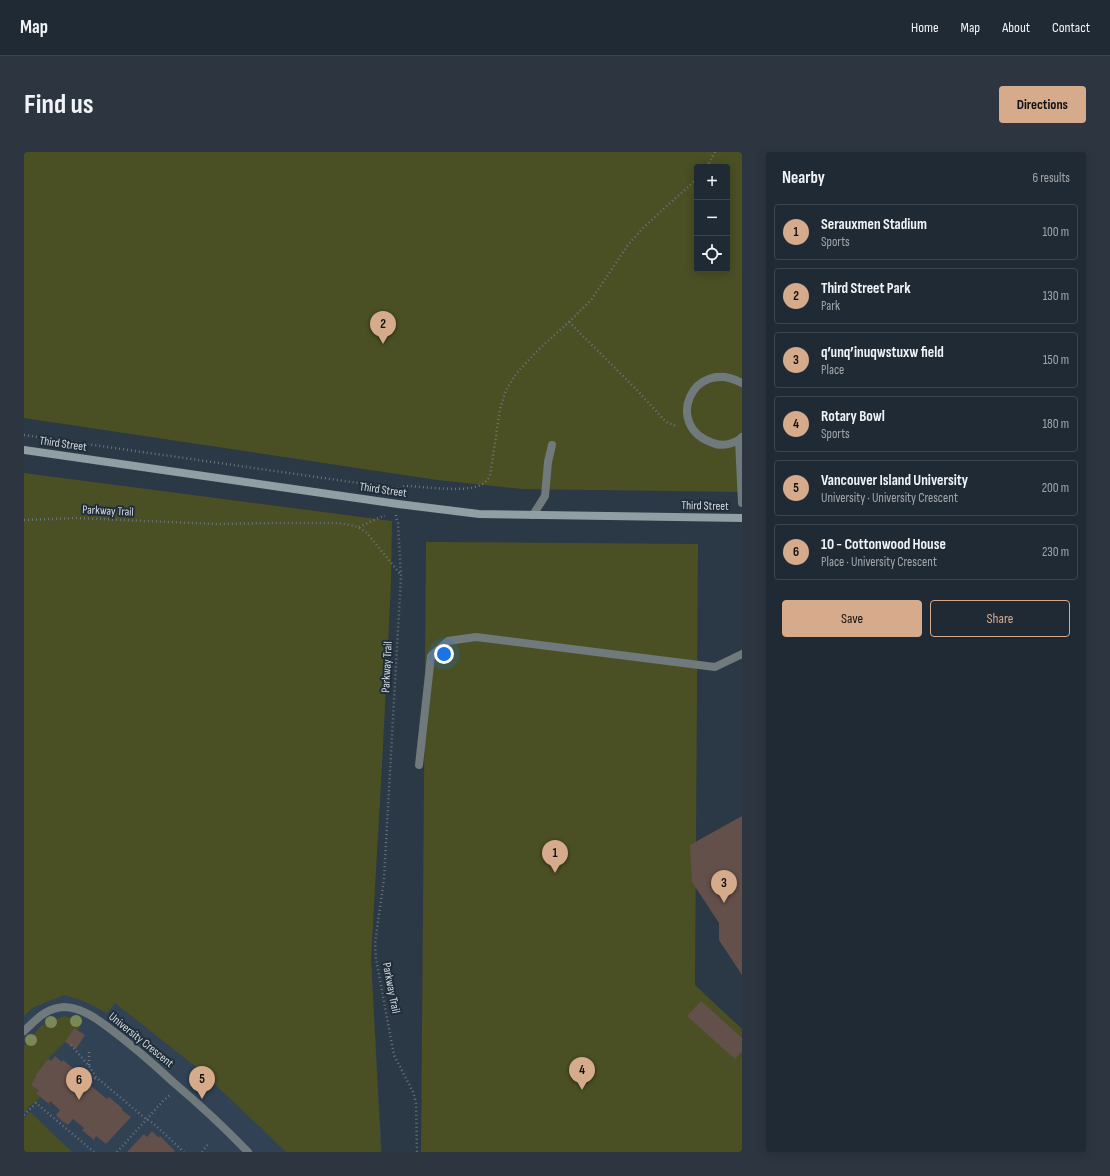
<!DOCTYPE html>
<meta charset="utf-8">
<style>
:root{--surface:#202a34;--page:#2d3640;--text:#f1f3f6;--muted:#a2a7ac;--line:#3d464f;--accent:#d6ab8b}
body{margin:0;font-family:"Sofia Sans Condensed",sans-serif;background:var(--page);color:var(--text)}
.controls{position:absolute;right:12px;top:12px;display:grid;overflow:hidden;border-radius:4px;box-shadow:0 2px 10px #0003}
.controls button{width:36px;height:36px;display:grid;place-items:center;padding:0;border:0;border-bottom:1px solid var(--line);background:var(--surface);color:var(--text);font:20px sans-serif}
.you{position:absolute;left:420px;top:502px;width:14px;height:14px;margin:-10px;border:3px solid #fff;border-radius:50%;background:#1a73e8;box-shadow:0 0 0 6px #1a73e833}
.badge{display:grid;place-items:center;width:26px;height:26px;border-radius:50%;background:var(--accent);color:#111;font-size:13px;font-weight:700}
.pin{position:absolute;translate:-50% -33px;filter:drop-shadow(0 1px 2px #0008)}
.pin::after{content:'';position:absolute;top:21px;width:14px;height:12px;background:inherit;clip-path:polygon(0 0,100% 0,50% 100%)}
.list{margin:0;padding:0;list-style:none}
h2{display:flex;justify-content:space-between;align-items:center;height:52px;margin:0;padding:0 16px;font-size:17px}
h2 small{font-size:13px;font-weight:400;color:var(--muted)}
.list li{display:grid;grid-template-columns:26px 1fr auto;gap:12px;align-items:center;box-sizing:border-box;height:56px;margin:0 8px 8px;padding:0 8px;border:1px solid var(--line);border-radius:4px}
.list b{display:block;font-size:15px;white-space:nowrap}
.list p{margin:0;font-size:13px;white-space:nowrap;color:var(--muted)}
.list em{font-size:13px;font-style:normal;color:var(--muted)}
.actions{display:flex;gap:8px;padding:12px 16px}
.actions a{flex:1;padding:9px 0;border:1px solid var(--accent);border-radius:4px;text-align:center;font-size:14px;color:var(--accent)}
.actions .main{background:var(--accent);color:#111}
.icon{flex:none;width:22px;height:22px;fill:none;stroke:currentColor;stroke-width:2;stroke-linecap:round;stroke-linejoin:round}
.map{position:relative;flex:none;width:718px;height:1000px;overflow:hidden;border-radius:4px}
header{display:flex;align-items:center;gap:24px;box-sizing:border-box;height:56px;padding:0 20px;background:var(--surface);border-bottom:1px solid var(--line)}
header strong{font-size:19px}
nav{display:flex;gap:22px;margin-inline-start:auto;font-size:14px}
.intro{display:flex;align-items:center;justify-content:space-between;box-sizing:border-box;height:96px;padding:0 24px}
h1{margin:0;font-size:28px}
.button{padding:10px 18px;border-radius:4px;background:var(--accent);color:#111;font-size:14px;font-weight:700}
main{display:flex;gap:24px;padding:0 24px}
aside{flex:1;background:var(--surface);border-radius:4px;box-shadow:0 2px 10px #0003}
.map>svg:first-child{display:block}
.built{fill:#304254}
.green{fill:#4a5024;fill-rule:evenodd}
.building{fill:#64504b}
.lines{fill:none;stroke-linecap:round;stroke-linejoin:round}
.path{stroke:#6a7580;stroke-width:2.5;stroke-dasharray:1 3;stroke-linecap:butt}
.service{stroke:#707a7c;stroke-width:8}
.minor{stroke:#707a7c;stroke-width:8}
.secondary{stroke:#8f9fa3;stroke-width:8}
.tree{fill:#7b8856}
.labels{text-anchor:middle;dominant-baseline:central;stroke-width:4;stroke-linejoin:round;paint-order:stroke}
.street-label{font-size:12px;fill:#d1d9e1;stroke:#212e3a}
</style>
<header>
<strong>Map</strong>
<nav><a>Home</a><a>Map</a><a>About</a><a>Contact</a></nav>
</header>
<div class="intro"><h1>Find us</h1><a class="button">Directions</a></div>
<main>
<div class="map">
<svg width="718" height="1000" viewBox="0 0 718 1000">
<rect width="100%" height="100%" fill="#2b3845"/>
<path class="built" d="M0,801L347,807L358,1000H0Z"/>
<g class="green">
<path d="M0,0H718V340L498,337L413,328L0,266ZM673,15H703V117H673Z"/>
<path d="M0,321L368,369L367,430L359,595L347,807L357,1000H262L177,919L91,851L83,861L62,850L40,843L8,856L0,864Z"/>
<path d="M402,390L674,392L671,833L718,877V1000H397Z"/>
<path d="M40,864L58,870L54,878L50,876L41,890L24,907L11,924L12,925L7,933L15,939L13,941L17,945L3,956L4,957L0,961V894L17,874Z"/>
<path d="M6,960L48,1000H0V966Z"/>
</g>
<g class="building">
<path d="M718,664V823L695,788V771L668,730L666,693Z"/>
<path d="M677,849L718,886V899L711,907L663,864Z"/>
<path d="M50,876L61,883L52,897L41,890Z"/>
<path d="M31,904L38,910L39,908L55,921L54,923L83,947L85,945L98,956V958L107,965L82,992L72,984L70,988L58,978L60,976L49,967L44,973L38,969L32,963L36,958L26,949L25,952L12,941L15,939L7,933L12,925L11,924L24,907L27,909Z"/>
<path d="M128,979L135,986L136,984L151,999L150,1000H103L120,982L123,985Z"/>
</g>
<g class="lines">
<g class="path">
<path d="M683,15L691,0"/>
<path d="M545,170L611,236L642,270L652,274"/>
<path d="M0,283L376,337"/>
<path d="M376,341V337L380,334H384C402,335 439,340 454,334C460,332 463,329 466,324L476,257L482,238L492,222L514,198L545,170L567,148L604,93L619,76L636,60L673,27"/>
<path d="M372,363V365L374,371L377,424L360,727L351,791L352,807L370,903L389,940L392,951L393,1000"/>
<path d="M0,368L52,366L192,372L255,371H314L326,373L334,375L343,381L377,423"/>
<path d="M335,375L359,364H361"/>
<path d="M47,893L65,914L72,925L122,967L129,971L160,1000"/>
<path d="M65,900V914"/>
<path d="M65,933L72,925"/>
<path d="M0,963L12,951L70,1000"/>
<path d="M93,1000L139,949L146,943"/>
<path d="M178,1000L185,991"/>
</g>
<g class="service">
<path d="M718,231C668,204 639,275 689,291C698,295 711,292 718,285"/>
<path d="M715,288L718,351"/>
<path d="M509,363L521,344L524,310L528,293"/>
<path d="M395,613L407,504L424,489L452,485L691,515L718,502"/>
</g>
<path class="minor" d="M0,879C13,867 22,856 40,855C51,855 63,861 71,866C99,885 124,907 149,930C175,952 200,975 224,1000"/>
<path class="secondary" d="M0,298L374,352L455,362L718,366"/>
</g>
<g class="tree">
<circle cx="52" cy="869" r="6"/>
<circle cx="27" cy="870" r="6"/>
<circle cx="7" cy="888" r="6"/>
</g>
<g class="labels">
<g class="street-label">
<text transform="translate(39 292) rotate(8)">Third Street</text>
<text transform="translate(359 338) rotate(8)">Third Street</text>
<text transform="translate(681 354) rotate(1)">Third Street</text>
<text transform="translate(84 359) rotate(3)">Parkway Trail</text>
<text transform="translate(363 515) rotate(-87)">Parkway Trail</text>
<text transform="translate(367 836) rotate(79)">Parkway Trail</text>
<text transform="translate(117 888) rotate(39)">University Crescent</text>
</g>
</g>
</svg>
<div class="controls">
<button>+</button>
<button>−</button>
<button><svg class="icon" aria-label="locate" viewBox="0 0 24 24"><circle cx="12" cy="12" r="6"/><path d="M12 2v4M12 18v4M2 12h4M18 12h4"/></svg></button>
</div>
<div class="you"></div>
<div class="pin badge" style="left:531px;top:721px">1</div>
<div class="pin badge" style="left:359px;top:192px">2</div>
<div class="pin badge" style="left:700px;top:751px">3</div>
<div class="pin badge" style="left:558px;top:938px">4</div>
<div class="pin badge" style="left:178px;top:947px">5</div>
<div class="pin badge" style="left:55px;top:948px">6</div>
</div>
<aside>
<h2>Nearby<small>6 results</small></h2>
<ul class="list">
<li><span class="badge">1</span><div><b>Serauxmen Stadium</b><p>Sports</p></div><em>100 m</em></li>
<li><span class="badge">2</span><div><b>Third Street Park</b><p>Park</p></div><em>130 m</em></li>
<li><span class="badge">3</span><div><b>q’unq’inuqwstuxw field</b><p>Place</p></div><em>150 m</em></li>
<li><span class="badge">4</span><div><b>Rotary Bowl</b><p>Sports</p></div><em>180 m</em></li>
<li><span class="badge">5</span><div><b>Vancouver Island University</b><p>University · University Crescent</p></div><em>200 m</em></li>
<li><span class="badge">6</span><div><b>10 - Cottonwood House</b><p>Place · University Crescent</p></div><em>230 m</em></li>
</ul>
<div class="actions"><a class="main">Save</a><a>Share</a></div>
</aside>
</main>
